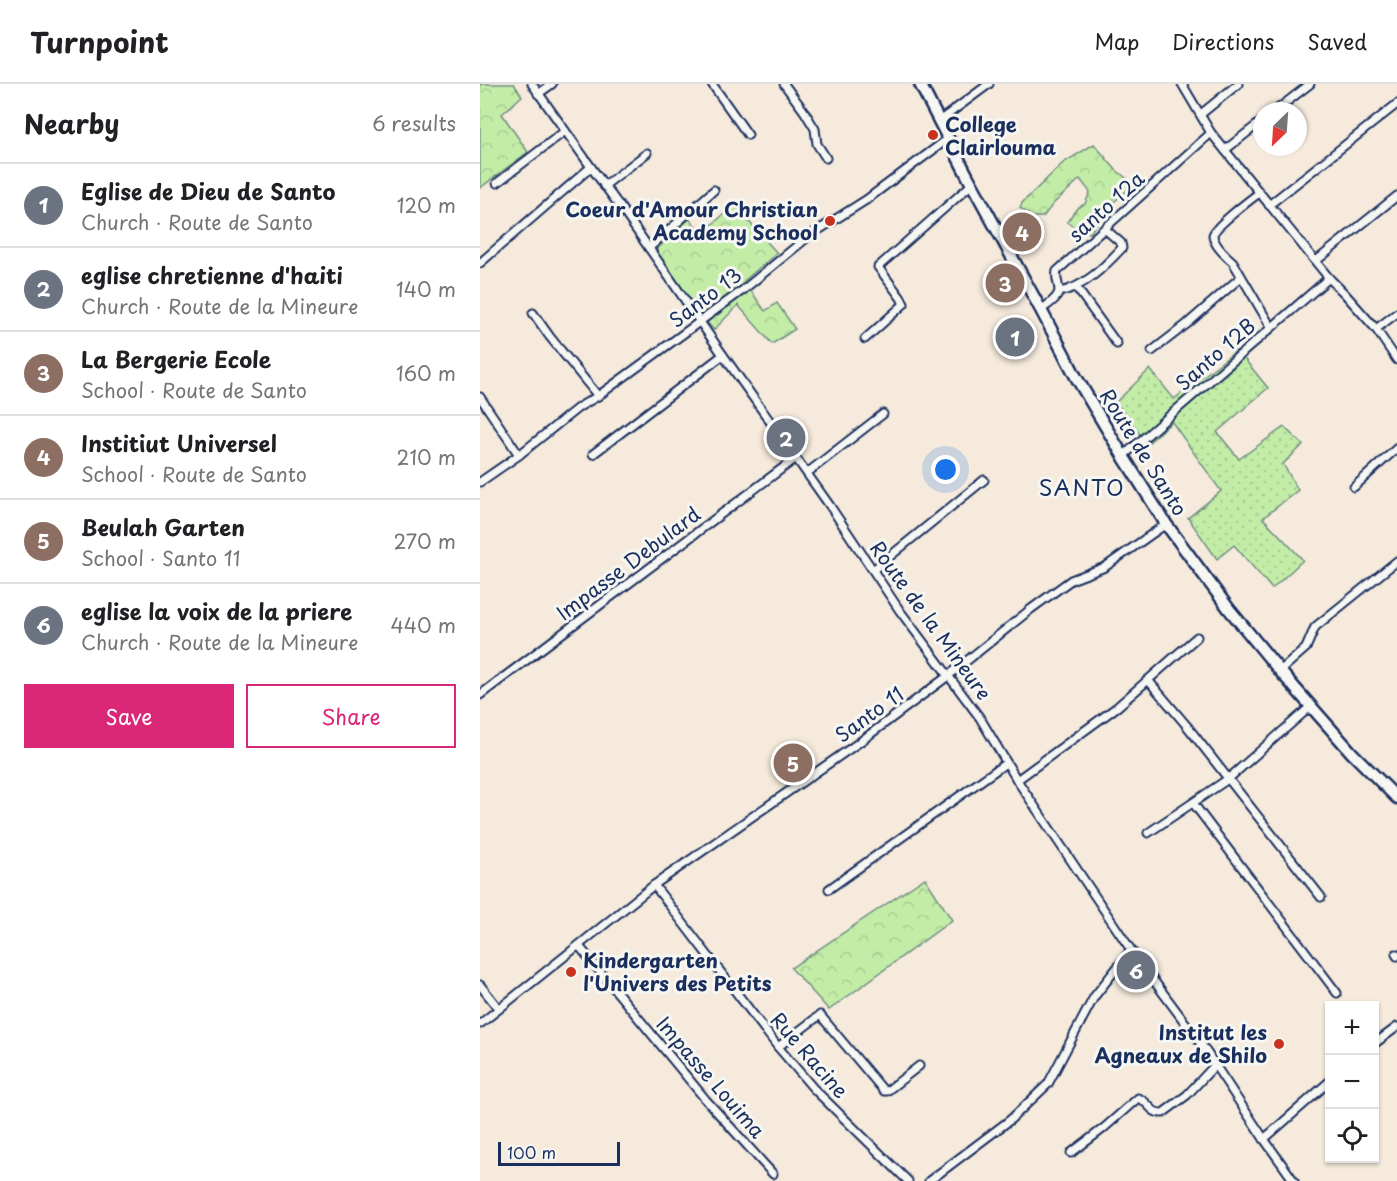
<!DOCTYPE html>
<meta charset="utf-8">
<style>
:root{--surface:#fff;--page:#f2f2f2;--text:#202124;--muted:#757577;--line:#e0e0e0;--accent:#db2777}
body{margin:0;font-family:"Playpen Sans",sans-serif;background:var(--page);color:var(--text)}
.controls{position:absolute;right:18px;bottom:18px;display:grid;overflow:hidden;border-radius:0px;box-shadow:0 2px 4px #0004}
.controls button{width:54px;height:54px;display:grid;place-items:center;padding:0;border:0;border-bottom:2px solid var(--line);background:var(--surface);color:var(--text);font:30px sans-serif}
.compass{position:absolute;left:773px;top:18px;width:54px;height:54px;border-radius:50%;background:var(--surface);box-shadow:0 2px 4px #0004;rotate:205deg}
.scale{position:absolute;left:18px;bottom:15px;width:122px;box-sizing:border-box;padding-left:6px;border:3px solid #1b2f5e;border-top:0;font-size:16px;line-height:21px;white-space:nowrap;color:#1b2f5e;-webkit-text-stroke:4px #f6f6f2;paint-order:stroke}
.you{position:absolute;left:466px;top:386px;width:21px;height:21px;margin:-15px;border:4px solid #fff;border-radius:50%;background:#1a73e8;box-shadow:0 0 0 9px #1a73e833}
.badge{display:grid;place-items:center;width:39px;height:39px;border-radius:50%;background:var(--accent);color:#fff;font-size:20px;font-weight:700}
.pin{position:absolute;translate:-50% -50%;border:3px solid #fff;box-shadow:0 2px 6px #0006}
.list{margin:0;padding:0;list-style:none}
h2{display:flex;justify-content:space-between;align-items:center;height:78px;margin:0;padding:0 24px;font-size:26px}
h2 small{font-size:20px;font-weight:400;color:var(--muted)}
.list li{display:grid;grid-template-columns:39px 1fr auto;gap:18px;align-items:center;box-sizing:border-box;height:84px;padding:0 24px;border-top:2px solid var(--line)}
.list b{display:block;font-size:22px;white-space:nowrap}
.list p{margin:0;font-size:20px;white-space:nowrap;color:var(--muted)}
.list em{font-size:20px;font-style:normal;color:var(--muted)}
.actions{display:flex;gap:12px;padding:18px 24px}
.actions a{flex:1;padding:14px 0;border:2px solid var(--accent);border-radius:0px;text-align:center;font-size:21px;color:var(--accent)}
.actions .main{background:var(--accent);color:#fff}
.icon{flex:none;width:33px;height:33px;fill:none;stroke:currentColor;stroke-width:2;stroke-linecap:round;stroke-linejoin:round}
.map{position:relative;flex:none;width:917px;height:1097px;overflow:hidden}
header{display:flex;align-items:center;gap:36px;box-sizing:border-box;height:84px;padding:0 30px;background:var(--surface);border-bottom:2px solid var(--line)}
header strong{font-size:28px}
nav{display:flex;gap:33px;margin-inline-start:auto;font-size:21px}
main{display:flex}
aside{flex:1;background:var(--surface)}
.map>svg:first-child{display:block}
.grass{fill:url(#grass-dots);stroke:#6f8e82;stroke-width:1.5}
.forest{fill:url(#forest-crowns);stroke:#6f8e82;stroke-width:1.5}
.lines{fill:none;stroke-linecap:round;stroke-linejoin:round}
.minor-casing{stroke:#1b2f5e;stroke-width:11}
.primary-casing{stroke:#1b2f5e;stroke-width:15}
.minor{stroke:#f6f6f2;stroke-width:7}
.primary{stroke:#f6f6f2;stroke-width:10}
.poi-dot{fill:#c8321e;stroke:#f6f6f2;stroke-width:2}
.labels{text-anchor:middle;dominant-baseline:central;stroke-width:6;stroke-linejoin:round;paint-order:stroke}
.poi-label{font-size:20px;font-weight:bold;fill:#1b2f5e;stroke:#f6f6f2;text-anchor:start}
.street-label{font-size:20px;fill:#1b2f5e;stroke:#f6f6f2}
.quarter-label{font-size:22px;letter-spacing:1.5px;fill:#1b2f5e;stroke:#f6f6f2}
</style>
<header>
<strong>Turnpoint</strong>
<nav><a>Map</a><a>Directions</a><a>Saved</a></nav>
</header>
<main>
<aside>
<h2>Nearby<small>6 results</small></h2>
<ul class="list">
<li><span class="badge" style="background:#6b7280">1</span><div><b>Eglise de Dieu de Santo</b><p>Church · Route de Santo</p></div><em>120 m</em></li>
<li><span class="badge" style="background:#6b7280">2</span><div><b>eglise chretienne d'haiti</b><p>Church · Route de la Mineure</p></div><em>140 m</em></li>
<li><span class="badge" style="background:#8d6e63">3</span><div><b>La Bergerie Ecole</b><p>School · Route de Santo</p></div><em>160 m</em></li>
<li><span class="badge" style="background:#8d6e63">4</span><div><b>Institiut Universel</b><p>School · Route de Santo</p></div><em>210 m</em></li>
<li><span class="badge" style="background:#8d6e63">5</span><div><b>Beulah Garten</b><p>School · Santo 11</p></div><em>270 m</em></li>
<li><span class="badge" style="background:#6b7280">6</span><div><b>eglise la voix de la priere</b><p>Church · Route de la Mineure</p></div><em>440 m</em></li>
</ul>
<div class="actions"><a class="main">Save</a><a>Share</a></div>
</aside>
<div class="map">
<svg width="917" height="1097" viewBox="0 0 917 1097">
<defs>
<pattern id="grass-dots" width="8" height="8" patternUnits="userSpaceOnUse" patternTransform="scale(1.5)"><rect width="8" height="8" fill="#c3eca7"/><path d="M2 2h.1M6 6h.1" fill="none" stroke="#a7cb92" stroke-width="1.8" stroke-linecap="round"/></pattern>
<pattern id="forest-crowns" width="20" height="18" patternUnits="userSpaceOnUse" patternTransform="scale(1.5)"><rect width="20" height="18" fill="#c3eca7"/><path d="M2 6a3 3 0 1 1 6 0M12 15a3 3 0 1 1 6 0" fill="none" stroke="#a7cb92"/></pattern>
</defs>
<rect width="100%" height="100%" fill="#f5eadb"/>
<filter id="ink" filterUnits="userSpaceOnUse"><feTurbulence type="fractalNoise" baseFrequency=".0167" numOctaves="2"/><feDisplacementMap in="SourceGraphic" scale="12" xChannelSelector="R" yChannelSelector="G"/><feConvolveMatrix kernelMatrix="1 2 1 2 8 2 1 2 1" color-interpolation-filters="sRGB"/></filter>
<g filter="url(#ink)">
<path class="grass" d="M757,266L788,304L737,348L759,375L804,343L823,361L803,380L818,406L783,434L823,476L792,505L754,461L737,475L708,434L741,407L692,338L667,360L636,318L670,285L694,315Z"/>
<g class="forest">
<path d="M0,0H34L42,12L22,30L48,68L0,104Z"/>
<path d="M614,60L636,86L655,101C633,116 625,127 610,149L600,147L587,138L597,124L605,120L610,108L600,95L573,120L563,133H553L540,124L542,119L583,79Z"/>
<path d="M254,121L297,169L264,197L285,227L297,219L315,245L292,260L258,221L234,246L221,232L176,166L209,135L223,149Z"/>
<path d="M445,794L472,836L349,926L311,884Z"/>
</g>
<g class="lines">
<defs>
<g id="minor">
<path d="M52,0L111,83L146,131L243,271L350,422L420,527L500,634L537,696L651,866L721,960L784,1055L814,1097"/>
<path d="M232,0L268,51"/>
<path d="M304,0L324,27L335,45L337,60L346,74"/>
<path d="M702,0L731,49L849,194L865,210L896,245L917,276"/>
<path d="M58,10L72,0"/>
<path d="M795,27L830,0"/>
<path d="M721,30L758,0"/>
<path d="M459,37L509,0"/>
<path d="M745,66L782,37"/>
<path d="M17,99L85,47"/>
<path d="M124,102L167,69"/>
<path d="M779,109C771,115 734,143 733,151C733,160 747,173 753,178L791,243"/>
<path d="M789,121L917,20"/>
<path d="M169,164L234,106"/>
<path d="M836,177L917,112"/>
<path d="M0,179L111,83"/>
<path d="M596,203L637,260"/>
<path d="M579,208C604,204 625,182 642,164L641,159L625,145"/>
<path d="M561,226C567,221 578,215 579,207C579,200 575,194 577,187L731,49"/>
<path d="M53,229L70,253L118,312"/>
<path d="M896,245L917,229"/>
<path d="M385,255L424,220L421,214L398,183L492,100"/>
<path d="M672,267L707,240L761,193"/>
<path d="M0,313L39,371"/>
<path d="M113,370L243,271"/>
<path d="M643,372L849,194"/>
<path d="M327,389L403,330"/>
<path d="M0,398L39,371L99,323L118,312L263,206L329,152L386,116L469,54"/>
<path d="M874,403L917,364"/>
<path d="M393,486L504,396"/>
<path d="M800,587L826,564L835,543L917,477"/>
<path d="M668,596L717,553"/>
<path d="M0,611L316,374"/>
<path d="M537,696L637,623L668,596L707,642L841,813"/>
<path d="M713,719L857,909"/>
<path d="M668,749L748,695L830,623"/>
<path d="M174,801L298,963L333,1004L428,1097"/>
<path d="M349,805L526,679"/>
<path d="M99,862L226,1016L293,1090"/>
<path d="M916,870L917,872"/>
<path d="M0,901L19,925"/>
<path d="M0,940L174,801L381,657L468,592L551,525L591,496L625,483L686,440"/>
<path d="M894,960L917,943"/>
<path d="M298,963L340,931L404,1007H407L439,982"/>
<path d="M784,1055L850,997"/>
<path d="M591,1069L624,1044L658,1014C669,1017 670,1030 683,1029L707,1011L736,980"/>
<path d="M449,1097L530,1036L568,1000L614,913L651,866"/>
</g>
<path id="primary" d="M440,0L488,93L561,226L596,293L643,372L686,440L749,525L800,587L872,669L917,714"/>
</defs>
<use href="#minor" class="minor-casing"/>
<use href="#primary" class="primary-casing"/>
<use href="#minor" class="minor"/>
<use href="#primary" class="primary"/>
</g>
</g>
<g class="poi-dot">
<circle cx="453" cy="51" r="6"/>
<circle cx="350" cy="137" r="6"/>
<circle cx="91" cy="888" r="6"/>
<circle cx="799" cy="960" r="6"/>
</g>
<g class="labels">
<g class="poi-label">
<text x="465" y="40">College<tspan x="465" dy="23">Clairlouma</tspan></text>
<text x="338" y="125" text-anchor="end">Coeur d'Amour Christian<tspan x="338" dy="23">Academy School</tspan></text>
<text x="103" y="876">Kindergarten<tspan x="103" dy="23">l'Univers des Petits</tspan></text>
<text x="787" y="948" text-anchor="end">Institut les<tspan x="787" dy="23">Agneaux de Shilo</tspan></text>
</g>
<g class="street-label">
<text transform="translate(626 122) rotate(-42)">santo 12a</text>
<text transform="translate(225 213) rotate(-37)">Santo 13</text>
<text transform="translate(735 270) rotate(-41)">Santo 12B</text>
<text transform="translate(664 368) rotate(58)">Route de Santo</text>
<text transform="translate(148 479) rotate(-37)">Impasse Debulard</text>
<text transform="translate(451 536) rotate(54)">Route de la Mineure</text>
<text transform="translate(389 630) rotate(-36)">Santo 11</text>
<text transform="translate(330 971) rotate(49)">Rue Racine</text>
<text transform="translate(231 993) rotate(49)">Impasse Louima</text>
</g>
<g class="quarter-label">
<text x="602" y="402">SANTO</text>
</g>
</g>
</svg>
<div class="controls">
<button>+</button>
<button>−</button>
<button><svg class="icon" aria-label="locate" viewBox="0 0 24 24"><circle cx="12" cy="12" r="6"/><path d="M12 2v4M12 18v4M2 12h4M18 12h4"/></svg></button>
</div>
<svg class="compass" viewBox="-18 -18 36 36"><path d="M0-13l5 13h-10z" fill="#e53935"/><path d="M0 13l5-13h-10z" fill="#757577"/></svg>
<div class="scale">100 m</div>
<div class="you"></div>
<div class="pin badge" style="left:535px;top:253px;background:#6b7280">1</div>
<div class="pin badge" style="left:306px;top:354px;background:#6b7280">2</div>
<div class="pin badge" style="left:525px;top:199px;background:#8d6e63">3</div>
<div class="pin badge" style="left:542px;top:148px;background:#8d6e63">4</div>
<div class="pin badge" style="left:313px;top:679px;background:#8d6e63">5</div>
<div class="pin badge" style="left:656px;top:886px;background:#6b7280">6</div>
</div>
</main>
